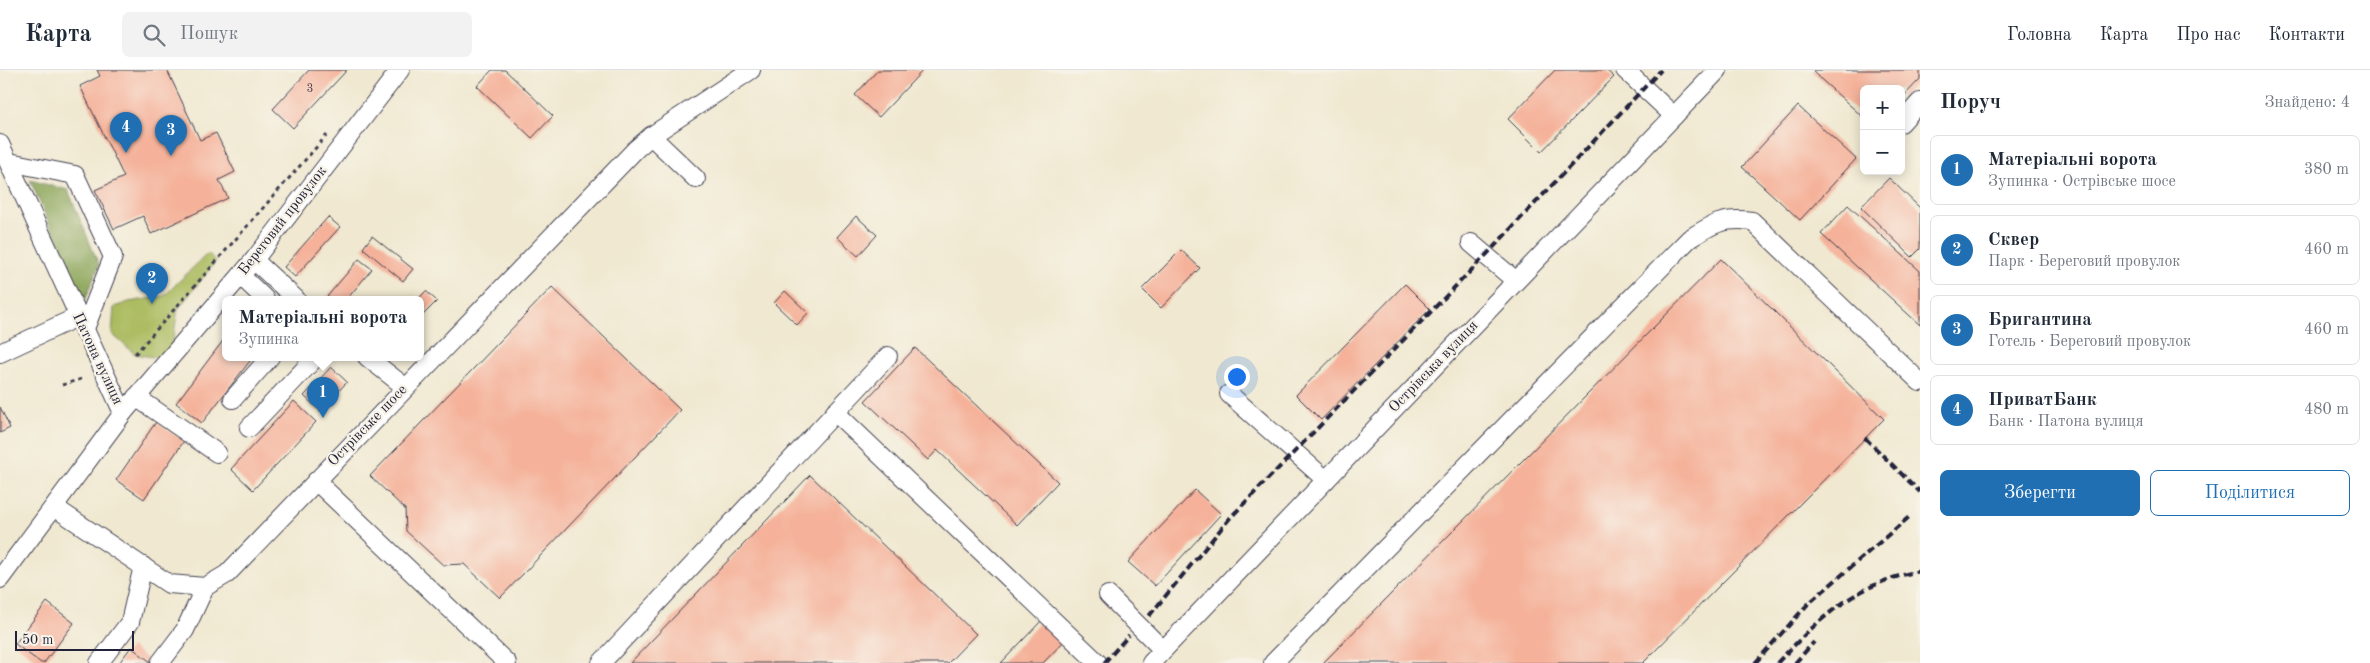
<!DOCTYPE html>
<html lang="uk">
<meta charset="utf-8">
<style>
:root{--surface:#fff;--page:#f2f2f3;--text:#1f2937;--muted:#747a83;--line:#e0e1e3;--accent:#1f6fb2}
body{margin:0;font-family:"Old Standard TT",serif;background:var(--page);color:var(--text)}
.controls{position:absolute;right:15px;top:15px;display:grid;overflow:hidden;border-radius:8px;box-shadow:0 2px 12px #0003}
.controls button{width:45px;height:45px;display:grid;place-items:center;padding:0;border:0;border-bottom:1px solid var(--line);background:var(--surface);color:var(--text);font:25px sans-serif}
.scale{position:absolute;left:15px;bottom:12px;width:119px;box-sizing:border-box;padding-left:5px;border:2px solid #22223b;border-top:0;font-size:14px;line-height:18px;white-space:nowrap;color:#22223b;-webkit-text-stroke:4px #f7f3e8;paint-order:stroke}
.you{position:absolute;left:1236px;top:306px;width:18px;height:18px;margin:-12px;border:4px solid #fff;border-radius:50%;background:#1a73e8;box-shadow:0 0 0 8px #1a73e833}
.badge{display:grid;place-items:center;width:32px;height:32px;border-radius:50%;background:var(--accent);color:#fff;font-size:16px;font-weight:700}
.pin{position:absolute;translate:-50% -41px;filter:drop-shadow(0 1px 2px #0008)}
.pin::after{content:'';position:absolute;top:26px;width:18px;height:15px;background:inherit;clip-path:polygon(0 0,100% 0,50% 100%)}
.popup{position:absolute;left:222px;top:226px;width:202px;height:65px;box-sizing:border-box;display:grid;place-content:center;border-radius:8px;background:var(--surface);filter:drop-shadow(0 1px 4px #0005);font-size:16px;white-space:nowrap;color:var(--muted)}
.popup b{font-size:19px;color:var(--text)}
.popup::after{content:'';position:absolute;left:50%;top:100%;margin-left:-10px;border:10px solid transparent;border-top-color:var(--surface)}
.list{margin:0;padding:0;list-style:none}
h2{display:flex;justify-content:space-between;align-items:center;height:65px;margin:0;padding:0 20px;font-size:21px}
h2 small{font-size:16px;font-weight:400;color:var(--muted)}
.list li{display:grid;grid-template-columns:32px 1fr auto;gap:15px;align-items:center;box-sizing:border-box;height:70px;margin:0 10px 10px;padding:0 10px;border:1px solid var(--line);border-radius:8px}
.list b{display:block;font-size:19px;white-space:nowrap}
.list p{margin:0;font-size:16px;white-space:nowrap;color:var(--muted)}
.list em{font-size:16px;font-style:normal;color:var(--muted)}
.actions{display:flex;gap:10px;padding:15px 20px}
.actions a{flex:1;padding:11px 0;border:1px solid var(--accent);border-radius:8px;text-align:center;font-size:18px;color:var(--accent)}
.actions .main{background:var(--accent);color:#fff}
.icon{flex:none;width:28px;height:28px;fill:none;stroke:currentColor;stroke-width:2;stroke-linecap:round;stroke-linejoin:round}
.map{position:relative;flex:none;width:1920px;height:593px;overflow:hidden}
header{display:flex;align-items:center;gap:30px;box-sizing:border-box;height:70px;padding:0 25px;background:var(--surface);border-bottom:1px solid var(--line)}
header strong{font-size:24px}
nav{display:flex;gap:28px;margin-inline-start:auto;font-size:18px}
.search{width:350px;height:45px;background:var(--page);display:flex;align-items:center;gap:12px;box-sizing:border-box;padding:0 18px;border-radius:8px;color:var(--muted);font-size:19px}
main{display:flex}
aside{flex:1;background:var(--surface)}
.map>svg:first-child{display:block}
.green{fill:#abbb5e;stroke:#666e4c}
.forest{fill:#88a355;stroke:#556248}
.building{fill:#f5b199}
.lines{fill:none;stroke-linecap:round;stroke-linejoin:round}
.minor-casing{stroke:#414051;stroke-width:20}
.path{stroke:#414051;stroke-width:3;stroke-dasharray:4 4;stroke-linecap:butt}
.minor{stroke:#fff;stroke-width:18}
.rail{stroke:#22223b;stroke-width:4;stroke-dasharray:8 4;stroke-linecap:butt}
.labels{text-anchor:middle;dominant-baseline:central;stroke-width:4.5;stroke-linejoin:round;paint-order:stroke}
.number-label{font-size:12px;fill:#574652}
.street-label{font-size:15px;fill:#22223b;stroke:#f7f3e8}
</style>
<header>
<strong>Карта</strong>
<div class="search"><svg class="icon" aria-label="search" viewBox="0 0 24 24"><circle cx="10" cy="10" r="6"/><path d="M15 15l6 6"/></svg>Пошук</div>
<nav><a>Головна</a><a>Карта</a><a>Про нас</a><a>Контакти</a></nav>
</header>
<main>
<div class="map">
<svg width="1920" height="593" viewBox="0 0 1920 593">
<rect width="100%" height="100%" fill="#f7f3e8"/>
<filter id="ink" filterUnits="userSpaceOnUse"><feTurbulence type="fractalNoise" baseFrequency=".02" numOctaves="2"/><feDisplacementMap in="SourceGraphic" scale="10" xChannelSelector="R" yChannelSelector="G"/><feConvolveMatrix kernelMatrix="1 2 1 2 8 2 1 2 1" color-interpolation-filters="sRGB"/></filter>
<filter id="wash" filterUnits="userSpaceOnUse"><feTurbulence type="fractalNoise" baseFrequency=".0096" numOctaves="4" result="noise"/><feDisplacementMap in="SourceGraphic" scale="20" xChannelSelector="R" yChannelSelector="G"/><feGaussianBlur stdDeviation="1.12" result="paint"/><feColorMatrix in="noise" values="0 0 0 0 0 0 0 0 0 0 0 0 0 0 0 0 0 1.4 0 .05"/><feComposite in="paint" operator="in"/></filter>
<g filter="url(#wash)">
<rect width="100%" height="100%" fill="#f0e8d0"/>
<path class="green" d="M208,183L216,191L178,239L172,276L158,288L135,284L112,264L114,237L129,232L164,226Z"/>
<path class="forest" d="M30,110L68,120L99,195L84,233Z"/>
<g id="blocks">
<g class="building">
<path d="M97,0H167L200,70L216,63L235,102L219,110L228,128L151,164L143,146L114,159L95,120L124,107L80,16L100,6Z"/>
<path d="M309,0H347L293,58L273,39Z"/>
<path d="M492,0H505L553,46L532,68L477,16Z"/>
<path d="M878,0H923L879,47L855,25Z"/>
<path d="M1555,0H1606L1614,7L1541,82L1508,49Z"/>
<path d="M1814,0H1920V9L1901,29V19H1864V48L1813,2Z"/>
<path d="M1798,36L1856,89L1800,150L1742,97Z"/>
<path d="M1889,108L1920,138V179L1912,187L1861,137Z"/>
<path d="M1848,135L1920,201V255L1821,164Z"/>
<path d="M856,146L877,165L858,186L837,167Z"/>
<path d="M328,147L340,157L295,207L284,197Z"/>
<path d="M372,166L413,199L403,211L363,178Z"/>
<path d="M1181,180L1200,198L1161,238L1142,219Z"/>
<path d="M359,189L372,199L347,229H325Z"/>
<path d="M1721,189L1884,349L1643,593H1323Z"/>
<path d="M1405,214L1430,239L1321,350L1296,325Z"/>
<path d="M552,217L680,340L500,528L464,494L443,495L406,461L405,439L370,406Z"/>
<path d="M426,221L437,231L420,248V229H418Z"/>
<path d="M785,221L808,243L797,255L774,233Z"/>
<path d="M225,268V287H253L202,353L176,333Z"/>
<path d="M915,278L1058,412L1017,455L937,380L928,390L865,331Z"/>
<path d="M331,297L347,312L320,341L304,326Z"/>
<path d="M294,331L316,352L253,420L231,399Z"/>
<path d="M0,337L10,358L0,363Z"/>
<path d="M156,352L184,371L144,429L116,410Z"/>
<path d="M810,405L976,564L948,593H630Z"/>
<path d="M1195,420L1221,444L1155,516L1128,492Z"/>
<path d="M47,532L74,553L44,593H41L15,574Z"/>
<path d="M1044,548L1066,569L1043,593H1001Z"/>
<path d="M131,577L152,593H119Z"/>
</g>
</g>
</g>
<g filter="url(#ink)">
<use href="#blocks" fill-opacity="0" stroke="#414051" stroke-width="1"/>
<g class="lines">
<defs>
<g id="minor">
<path d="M1625,0L1674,46"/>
<path d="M1901,53L1920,32"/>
<path d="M651,66L696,109"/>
<path d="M0,74L123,343"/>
<path d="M9,92L75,105L113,187L84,261"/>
<path d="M1471,173L1516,211"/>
<path d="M254,190L296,229"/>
<path d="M241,206L265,229"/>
<path d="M0,283L77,247"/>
<path d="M367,287L405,317"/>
<path d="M1229,324L1326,410"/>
<path d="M136,327L217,383"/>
<path d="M233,329L270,287"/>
<path d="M835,342L1098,593"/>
<path d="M249,358L316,287"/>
<path d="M316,411L507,593"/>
<path d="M54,437L169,514L205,517L227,504L636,79L651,66L751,0"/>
<path d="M0,509L123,343L254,190L400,0"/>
<path d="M1108,525L1163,580"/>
<path d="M99,593L130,552L143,496"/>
<path d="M160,593L185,560L205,517"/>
<path d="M601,593L888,286"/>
<path d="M1151,593L1718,0"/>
<path d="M1273,593L1689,169C1712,154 1724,147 1752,151L1920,312"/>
</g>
</defs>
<use href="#minor" class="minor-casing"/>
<g class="path">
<path d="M135,284L327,65"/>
<path d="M62,315L85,308"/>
</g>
<use href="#minor" class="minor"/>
<g class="rail">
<path d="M1865,368L1920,422"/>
<path d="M1149,546L1230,448L1487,184L1661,0"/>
<path d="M1104,593L1129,565"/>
<path d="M1755,593L1808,534L1909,447"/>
<path d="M1777,593C1820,548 1856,513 1920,501"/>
<path d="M1795,593L1814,572"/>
</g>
</g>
</g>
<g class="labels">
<g class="number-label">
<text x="310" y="19">3</text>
</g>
<g class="street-label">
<text transform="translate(283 151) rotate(-52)">Береговий провулок</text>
<text transform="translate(97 289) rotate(65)">Патона вулиця</text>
<text transform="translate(1434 297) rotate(-46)">Острівська вулиця</text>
<text transform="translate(368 356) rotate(-46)">Острівське шосе</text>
</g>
</g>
</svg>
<div class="controls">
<button>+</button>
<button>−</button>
</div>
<div class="scale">50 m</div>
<div class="you"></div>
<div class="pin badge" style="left:323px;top:348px">1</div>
<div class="popup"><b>Матеріальні ворота</b>Зупинка</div>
<div class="pin badge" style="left:152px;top:234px">2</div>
<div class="pin badge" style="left:171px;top:86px">3</div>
<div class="pin badge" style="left:126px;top:83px">4</div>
</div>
<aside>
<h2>Поруч<small>Знайдено: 4</small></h2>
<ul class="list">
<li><span class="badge">1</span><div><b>Матеріальні ворота</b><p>Зупинка · Острівське шосе</p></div><em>380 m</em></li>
<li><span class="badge">2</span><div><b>Сквер</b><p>Парк · Береговий провулок</p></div><em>460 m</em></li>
<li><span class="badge">3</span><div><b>Бригантина</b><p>Готель · Береговий провулок</p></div><em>460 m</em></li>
<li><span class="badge">4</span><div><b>ПриватБанк</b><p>Банк · Патона вулиця</p></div><em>480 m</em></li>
</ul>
<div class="actions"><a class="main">Зберегти</a><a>Поділитися</a></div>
</aside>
</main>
